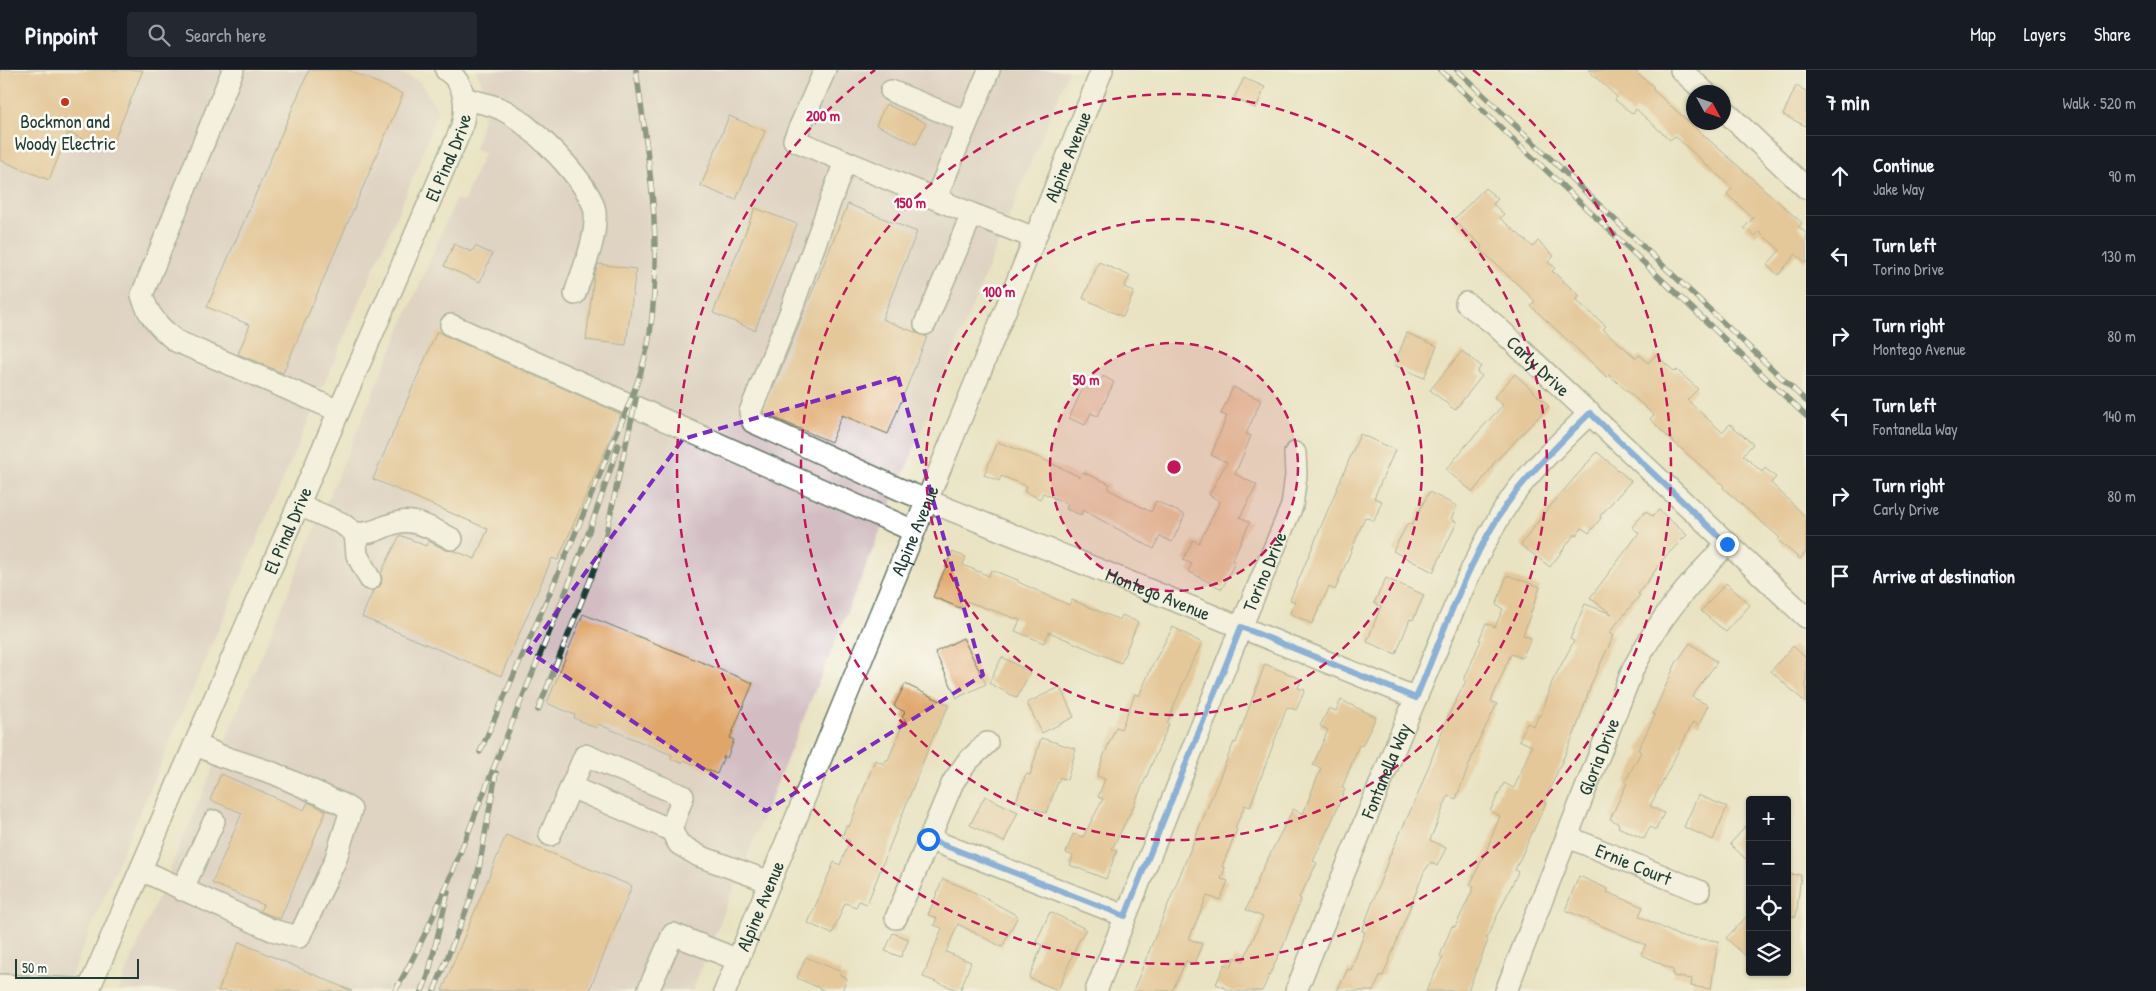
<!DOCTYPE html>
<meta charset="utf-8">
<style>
:root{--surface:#171b24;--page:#242831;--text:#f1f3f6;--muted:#9ea1a6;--line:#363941}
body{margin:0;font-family:"Patrick Hand",sans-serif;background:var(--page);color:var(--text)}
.controls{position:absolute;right:15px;bottom:15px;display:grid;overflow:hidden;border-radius:5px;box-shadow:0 1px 4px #0004}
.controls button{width:45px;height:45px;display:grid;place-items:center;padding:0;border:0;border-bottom:1px solid var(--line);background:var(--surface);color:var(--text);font:25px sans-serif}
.compass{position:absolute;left:1686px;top:15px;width:45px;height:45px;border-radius:50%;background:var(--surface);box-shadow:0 1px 4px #0004;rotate:130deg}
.scale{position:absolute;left:15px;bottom:12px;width:124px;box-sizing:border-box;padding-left:5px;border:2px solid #1f3d34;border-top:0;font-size:14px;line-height:18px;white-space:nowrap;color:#1f3d34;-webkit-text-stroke:4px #fdfcf7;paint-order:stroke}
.stop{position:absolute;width:15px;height:15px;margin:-11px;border:4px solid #1a73e8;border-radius:50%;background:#fff}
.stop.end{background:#1a73e8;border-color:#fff;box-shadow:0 1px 5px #0008}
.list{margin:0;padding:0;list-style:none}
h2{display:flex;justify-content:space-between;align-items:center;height:65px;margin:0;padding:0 20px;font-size:21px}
h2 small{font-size:16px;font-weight:400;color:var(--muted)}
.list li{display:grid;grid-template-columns:32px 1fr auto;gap:15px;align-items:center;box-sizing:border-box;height:80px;padding:0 20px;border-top:1px solid var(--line)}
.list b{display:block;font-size:19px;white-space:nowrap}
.list p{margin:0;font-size:16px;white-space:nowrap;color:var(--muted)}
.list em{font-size:16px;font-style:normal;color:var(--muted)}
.icon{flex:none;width:28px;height:28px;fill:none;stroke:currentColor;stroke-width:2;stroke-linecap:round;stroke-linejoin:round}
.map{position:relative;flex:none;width:1806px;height:921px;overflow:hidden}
header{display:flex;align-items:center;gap:30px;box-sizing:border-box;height:70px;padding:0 25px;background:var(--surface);border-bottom:1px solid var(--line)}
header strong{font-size:24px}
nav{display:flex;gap:28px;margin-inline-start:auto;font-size:18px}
.search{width:350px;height:45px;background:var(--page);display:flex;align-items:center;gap:12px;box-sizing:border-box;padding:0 18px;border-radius:5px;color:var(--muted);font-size:19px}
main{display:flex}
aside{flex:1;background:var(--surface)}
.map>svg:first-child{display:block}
.industrial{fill:#d2bec2}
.building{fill:#e0a669}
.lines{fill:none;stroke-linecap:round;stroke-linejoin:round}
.minor-casing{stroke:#676;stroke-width:24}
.minor{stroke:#fff;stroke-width:21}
.rail-casing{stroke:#1f3d34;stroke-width:5.5}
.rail{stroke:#fdfcf7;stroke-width:4;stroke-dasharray:11;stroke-linecap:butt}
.route{stroke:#1a73e8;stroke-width:6}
.marked{fill:none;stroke:#7b2cbf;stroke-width:4;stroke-dasharray:10 6;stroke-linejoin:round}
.ring{fill:none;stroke:#c2185b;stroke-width:2.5;stroke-dasharray:9 6}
.poi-dot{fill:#c8321e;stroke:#fdfcf7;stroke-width:2}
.labels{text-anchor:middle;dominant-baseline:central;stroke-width:5;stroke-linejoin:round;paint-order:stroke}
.poi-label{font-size:19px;fill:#1f3d34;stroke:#fdfcf7}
.street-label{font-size:19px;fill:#1f3d34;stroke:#fdfcf7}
.centre{fill:#c2185b;stroke:#fdfcf7;stroke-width:2.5}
.ring-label{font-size:15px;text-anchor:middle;font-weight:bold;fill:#c2185b;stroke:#fdfcf7;stroke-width:5;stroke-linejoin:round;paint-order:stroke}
</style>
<header>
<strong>Pinpoint</strong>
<div class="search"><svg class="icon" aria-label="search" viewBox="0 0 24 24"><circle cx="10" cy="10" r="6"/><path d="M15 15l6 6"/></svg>Search here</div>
<nav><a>Map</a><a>Layers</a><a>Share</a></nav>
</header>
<main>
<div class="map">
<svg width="1806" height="921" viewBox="0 0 1806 921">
<rect width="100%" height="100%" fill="#fdfcf7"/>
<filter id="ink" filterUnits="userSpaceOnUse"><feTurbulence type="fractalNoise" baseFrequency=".02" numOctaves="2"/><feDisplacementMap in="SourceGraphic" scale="10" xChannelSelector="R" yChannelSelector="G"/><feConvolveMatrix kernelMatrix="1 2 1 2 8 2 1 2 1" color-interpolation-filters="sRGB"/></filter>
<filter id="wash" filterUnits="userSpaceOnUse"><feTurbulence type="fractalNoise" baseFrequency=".0096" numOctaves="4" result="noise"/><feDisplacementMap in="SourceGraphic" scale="20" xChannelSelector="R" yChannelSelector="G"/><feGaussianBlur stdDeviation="1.12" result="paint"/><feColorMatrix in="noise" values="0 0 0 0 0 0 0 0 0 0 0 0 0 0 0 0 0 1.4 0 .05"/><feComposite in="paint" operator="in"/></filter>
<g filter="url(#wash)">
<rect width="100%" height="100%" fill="#e9e3c3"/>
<g class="industrial">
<path d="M0,0H393L419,11L438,40L418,96L112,807L65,921H0Z"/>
<path d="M476,0H1069L692,921H118L456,129L463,132L484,83L475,79L488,28Z"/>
</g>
<g id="blocks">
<g class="building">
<path d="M0,0H143L110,80L68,63L49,110L0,90Z"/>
<path d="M309,0H348L403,24L283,303L238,284L250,255L207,237Z"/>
<path d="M1588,0H1633L1654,17L1652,19L1802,153L1799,157L1806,163V193L1796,184L1778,205L1767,195L1780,180L1759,162L1755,166L1744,158L1753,148L1727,124L1732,118L1675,66L1670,70L1636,39L1633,44L1615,30L1617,27Z"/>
<path d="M1244,8L1265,17L1256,38L1234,28Z"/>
<path d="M1796,16L1806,21V56L1783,45Z"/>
<path d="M886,34L926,53L916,74L876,55Z"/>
<path d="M729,46L765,61L736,130L701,116Z"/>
<path d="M1485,118L1498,129L1493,134L1504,144L1500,148L1533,177L1538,171L1554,186L1548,192L1555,198L1552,201L1580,226L1576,230L1606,256L1603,259L1636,288L1640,285L1648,293L1656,285L1675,302L1677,300L1698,319L1687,330L1722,362L1730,354L1753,374L1743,385L1762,402L1765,398L1776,407L1771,413L1806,447V482L1800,489L1778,470L1780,468L1723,418L1724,416L1668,367L1650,349L1654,345L1609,305L1607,307L1531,236L1535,231L1480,179L1482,176L1453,150Z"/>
<path d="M848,134L917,162L882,249L927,267L888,364L842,345L831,372L763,343Z"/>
<path d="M755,138L797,154L755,260L713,243Z"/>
<path d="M454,174L472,182L475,176L492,184L480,212L444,196Z"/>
<path d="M1099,192L1130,206L1124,217L1134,222L1123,247L1083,228Z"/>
<path d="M598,194L636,199L626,275L586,270L594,206Z"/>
<path d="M437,261L446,266L621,344L558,490L552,488L501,606L362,547L373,521L381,515L382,509L381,503L400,465L426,476L428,471L446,480L455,481L475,489L488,459L373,409Z"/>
<path d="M1407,263L1437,276L1424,308L1394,295Z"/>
<path d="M1462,281L1481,296L1477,302L1482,306L1455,340L1430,320Z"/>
<path d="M1515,304L1549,336L1492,395L1493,396L1473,422L1446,400L1466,375L1503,335L1494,327Z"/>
<path d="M1103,306L1114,312L1098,346L1091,343L1085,355L1069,348L1088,307L1100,312Z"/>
<path d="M1233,317L1261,330L1246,364L1251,366L1235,404L1257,415L1240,447L1250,452L1232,490L1235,492L1222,519L1188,501L1192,494L1183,490L1193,470L1199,473L1220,431L1209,425L1227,392L1211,385L1227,346L1221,344Z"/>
<path d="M1360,364L1395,380L1374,428L1382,431L1374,451L1365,447L1335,520L1329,517L1312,554L1290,543L1295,532L1290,530Z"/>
<path d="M998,372L1040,388L1080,407L1082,402L1110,414L1108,419L1151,442L1156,431L1185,445L1172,472L1160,466L1154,479L1083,440L1081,445L1066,439L1068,434L1043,423L1040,429L1024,421L1027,416L1001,406L999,411L984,405Z"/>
<path d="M1597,382L1631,411L1600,446L1601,448L1589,463L1582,458L1576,466L1575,464L1550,497L1521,475L1546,441Z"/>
<path d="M1429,422L1457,436L1451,449L1457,452L1433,502L1393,481L1408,453L1412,455Z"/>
<path d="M1659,440L1687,465L1665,487L1638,524L1640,525L1609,563L1614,565L1592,612L1575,662L1544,732L1546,733L1515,800L1518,802L1486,869L1488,870L1468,921H1426L1443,887L1440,886L1452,856L1455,857L1474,817L1470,815L1486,781L1500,746L1490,741L1504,713L1514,718L1532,676L1519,670L1527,653L1534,656L1539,645L1541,646L1552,612L1574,571L1570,569L1585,534L1612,544L1590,528L1639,463L1632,457L1646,441L1652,446Z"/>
<path d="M952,482L966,487L963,495L989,506L991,500L1018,510V512L1069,535L1072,530L1120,550L1122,545L1138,552L1121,593L1049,562L1044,573L1015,561L1020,550L966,531L963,539L933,527Z"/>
<path d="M1507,505L1540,517L1523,565L1531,568L1522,588L1511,584L1491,631L1497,634L1477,674L1456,729L1448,726L1430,770L1446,778L1437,796L1431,792L1424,802L1383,906L1381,905L1373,921H1337L1348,899L1351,900L1365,862L1362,861L1390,785L1418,724L1448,646L1466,611L1464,610L1481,570H1479L1486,553L1495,557L1503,539L1496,535Z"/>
<path d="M1386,508L1424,525L1413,550L1410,549L1396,584L1367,572L1381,536L1374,533Z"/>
<path d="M1726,513L1750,535L1726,562L1701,541Z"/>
<path d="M583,544L753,613L730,668L734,670L727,688L724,686L717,704L684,690L682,693L671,689L672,685L598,654L596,658L574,648L575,645L547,633Z"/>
<path d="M1173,557L1202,573L1191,594L1167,653L1169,654L1134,735L1112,779L1117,781L1106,809L1070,795L1073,786L1066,783L1073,764L1083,767L1103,729L1098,727L1105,709L1097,706L1104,685L1116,657L1121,659L1135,624L1139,626L1152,596Z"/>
<path d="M963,568L986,614L957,628L935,582Z"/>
<path d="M1690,573L1717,592L1692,627L1708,635L1699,655L1693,652L1650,736L1664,743L1656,760L1650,757L1644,769L1618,757L1619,754L1610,749L1627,713L1625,712L1641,682L1638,680L1655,645L1653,644L1676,593Z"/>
<path d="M1793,576L1806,588V633L1771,601Z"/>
<path d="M1002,587L1030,602L1017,628L989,613Z"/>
<path d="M1265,594L1301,609L1298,618L1305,620L1296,640L1287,637L1250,737L1245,735L1235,758L1237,759L1222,797L1225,798L1221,809L1228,811L1220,830L1207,826L1189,869L1202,874L1194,894L1186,891L1172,921H1133L1234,672L1236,673Z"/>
<path d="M905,614L949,635L932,669L867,834L859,831L856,837L845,833L832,864L808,853L834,792L840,795L850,771L842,767L846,756L849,757L875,690L884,694L886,690H888L905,649L902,647L905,642L894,636Z"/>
<path d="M1060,617L1074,647L1042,663L1027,633Z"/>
<path d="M1341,630L1376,647L1362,676L1359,675L1342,718L1345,719L1331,753L1313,791L1317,793L1299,828L1301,829L1283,876L1262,921H1232L1216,914L1225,894L1231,897L1235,887L1243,891L1263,847L1246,840L1261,802L1293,739L1303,744L1321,698L1313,695L1328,660L1320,656L1329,638L1336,641Z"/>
<path d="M1041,668L1076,679L1067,710L1060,707L1046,743L1016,731L1026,704L1030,705Z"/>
<path d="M221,704L304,740L308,732L326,741L280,849L260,841L263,835L212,813L242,743L210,730Z"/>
<path d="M1698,725L1727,737L1713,770L1684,757Z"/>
<path d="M985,726L1018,742L1004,772L970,755Z"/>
<path d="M1750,752V793L1730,774Z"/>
<path d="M506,765L632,816L589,921H442Z"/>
<path d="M1787,804L1801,805L1796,847L1787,846Z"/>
<path d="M1579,806L1608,819L1607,822L1643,837L1639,846L1679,866L1718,871L1711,919L1691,916L1692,909L1673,906V900L1641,884L1646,875L1565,840Z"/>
<path d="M943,809L972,821L1018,846L1002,877L958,854L946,882L971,892L960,921L923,907L942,858L934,855L937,848L928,845Z"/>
<path d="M1050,842L1086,859L1078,872L1058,920L1029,908L1042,875L1036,872Z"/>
<path d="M1750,843V890L1726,868Z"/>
<path d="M893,863L909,869L901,887L885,881Z"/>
<path d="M239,872L352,921H218Z"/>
<path d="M806,887L841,902L840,905L847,908L842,921H826L797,908Z"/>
</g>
</g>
</g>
<g filter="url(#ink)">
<use href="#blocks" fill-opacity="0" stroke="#676" stroke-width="1"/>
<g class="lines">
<defs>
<g id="minor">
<path d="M233,0L142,225C148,246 160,258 176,271L339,341"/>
<path d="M825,0L794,70L972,144"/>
<path d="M1681,0L1705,22"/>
<path d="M891,21L967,52"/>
<path d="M464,28C476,32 490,34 501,39C527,50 592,114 595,142C597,170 583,198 575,224"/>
<path d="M1724,40L1806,118"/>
<path id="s1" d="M845,91L790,243L750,342L753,352L899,419L1416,628"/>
<path d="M936,128L989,0"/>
<path id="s2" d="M1466,233L1494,254L1806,547"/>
<path d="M925,254L972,144L1035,168"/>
<path d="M451,255L914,461"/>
<path d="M299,435L341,453L355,463L357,485L370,509"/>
<path d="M355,463C374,465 383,455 400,452C418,449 436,461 452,469"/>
<path d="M671,760L683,726L585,685L571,717L671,760L679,774L699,786L770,812"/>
<path d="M550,765L571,717"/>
<path id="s3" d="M1568,767L1699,821"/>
<path d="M929,769L1125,846"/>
<path d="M141,800L272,860L299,867L335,791L351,740L342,734L273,703L221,686L195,674"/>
<path d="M182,820L214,751"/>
<path d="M896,848L953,712L967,692L987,673"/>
<path d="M0,915L89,920"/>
<path id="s4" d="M88,921L461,59C467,38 467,14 446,0"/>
<path d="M648,921L673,864L738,890"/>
<path id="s5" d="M725,921L1035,168L1102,0"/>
<path id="s6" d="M1096,921L1241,557L1292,436L1296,405L1295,383"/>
<path id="s7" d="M1296,921C1340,815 1381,708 1427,602C1453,542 1476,480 1513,426C1535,395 1564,369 1590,343"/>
<path id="s8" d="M1506,921L1633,599C1659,548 1688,515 1727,474"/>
</g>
</defs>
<use href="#minor" class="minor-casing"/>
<use href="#minor" class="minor"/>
<defs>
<g id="rail">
<path d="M1440,0L1806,346"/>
<path d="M1457,0L1806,331"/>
<path d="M538,640L595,498L606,464L636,329"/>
<path d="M480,682C522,586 565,491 604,394C621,351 643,309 650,263C663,170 649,91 636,0"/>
<path d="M395,921C440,844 469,757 503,675C543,576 587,478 618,375"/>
<path d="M422,921L428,906L448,822"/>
<path d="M434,921L470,831L479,798L496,703"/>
</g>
</defs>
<use href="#rail" class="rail-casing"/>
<use href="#rail" class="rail"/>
</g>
</g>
<g class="lines" filter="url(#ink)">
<path class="route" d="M928,769L1125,846L1241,557L1416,628C1445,560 1470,482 1515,423C1538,394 1564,369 1590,343L1727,474"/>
</g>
<path d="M0 0H1806V921H0ZM898,307L983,605L766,741L528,581L683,369Z" fill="#e9e3c3" fill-opacity=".55" fill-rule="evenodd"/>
<path class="marked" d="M898,307L983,605L766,741L528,581L683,369Z"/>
<circle cx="1174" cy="397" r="124" fill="#c2185b" fill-opacity=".12"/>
<g class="ring">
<circle cx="1174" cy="397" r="124"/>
<circle cx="1174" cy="397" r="248"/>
<circle cx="1174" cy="397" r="373"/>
<path d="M1473 0A497 497 0 1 1 875 0"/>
</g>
<circle class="poi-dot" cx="65" cy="32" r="5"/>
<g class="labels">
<g class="poi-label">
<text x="65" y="51">Bockmon and<tspan x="65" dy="22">Woody Electric</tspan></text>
</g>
<g class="street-label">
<text stroke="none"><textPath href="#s5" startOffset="902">Alpine Avenue</textPath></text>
<text stroke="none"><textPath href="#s4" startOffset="908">El Pinal Drive</textPath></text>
<text stroke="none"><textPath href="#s2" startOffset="96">Carly Drive</textPath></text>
<text stroke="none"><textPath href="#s4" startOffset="502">El Pinal Drive</textPath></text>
<text stroke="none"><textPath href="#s5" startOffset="498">Alpine Avenue</textPath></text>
<text stroke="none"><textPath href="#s6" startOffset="452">Torino Drive</textPath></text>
<text stroke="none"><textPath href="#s1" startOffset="719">Montego Avenue</textPath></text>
<text stroke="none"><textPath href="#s8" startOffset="252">Gloria Drive</textPath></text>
<text stroke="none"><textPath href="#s7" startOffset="238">Fontanella Way</textPath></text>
<text stroke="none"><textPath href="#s3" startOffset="71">Ernie Court</textPath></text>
<text stroke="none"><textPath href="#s5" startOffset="92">Alpine Avenue</textPath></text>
</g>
</g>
<circle cx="1174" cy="397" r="8" class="centre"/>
<g class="ring-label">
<text x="823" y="51">200 m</text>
<text x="910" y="138">150 m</text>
<text x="999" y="227">100 m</text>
<text x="1086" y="315">50 m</text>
</g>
</svg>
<div class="controls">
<button>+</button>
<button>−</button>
<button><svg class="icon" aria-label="locate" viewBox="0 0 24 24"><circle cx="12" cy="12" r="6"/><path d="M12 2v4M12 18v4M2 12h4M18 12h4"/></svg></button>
<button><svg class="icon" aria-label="layers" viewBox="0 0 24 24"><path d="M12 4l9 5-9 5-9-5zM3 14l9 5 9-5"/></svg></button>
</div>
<svg class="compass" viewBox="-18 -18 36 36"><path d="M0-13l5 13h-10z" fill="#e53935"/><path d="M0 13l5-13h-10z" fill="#9ea1a6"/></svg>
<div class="scale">50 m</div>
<div class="stop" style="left:928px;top:769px"></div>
<div class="stop end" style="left:1727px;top:474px"></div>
</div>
<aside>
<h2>7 min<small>Walk · 520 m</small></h2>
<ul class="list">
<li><svg class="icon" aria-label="ahead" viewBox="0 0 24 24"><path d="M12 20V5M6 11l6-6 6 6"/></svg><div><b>Continue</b><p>Jake Way</p></div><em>90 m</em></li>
<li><svg class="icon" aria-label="left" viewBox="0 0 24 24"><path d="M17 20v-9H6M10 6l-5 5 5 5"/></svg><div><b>Turn left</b><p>Torino Drive</p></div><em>130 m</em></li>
<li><svg class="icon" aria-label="right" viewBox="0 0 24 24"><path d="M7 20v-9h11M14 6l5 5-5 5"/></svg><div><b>Turn right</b><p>Montego Avenue</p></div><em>80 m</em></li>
<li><svg class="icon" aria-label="left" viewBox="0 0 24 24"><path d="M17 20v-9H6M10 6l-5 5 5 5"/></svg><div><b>Turn left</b><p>Fontanella Way</p></div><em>140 m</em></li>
<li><svg class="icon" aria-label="right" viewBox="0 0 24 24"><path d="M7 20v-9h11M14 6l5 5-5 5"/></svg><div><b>Turn right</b><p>Carly Drive</p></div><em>80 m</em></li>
<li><svg class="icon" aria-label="arrive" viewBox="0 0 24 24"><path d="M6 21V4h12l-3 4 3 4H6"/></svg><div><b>Arrive at destination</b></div></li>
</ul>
</aside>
</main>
